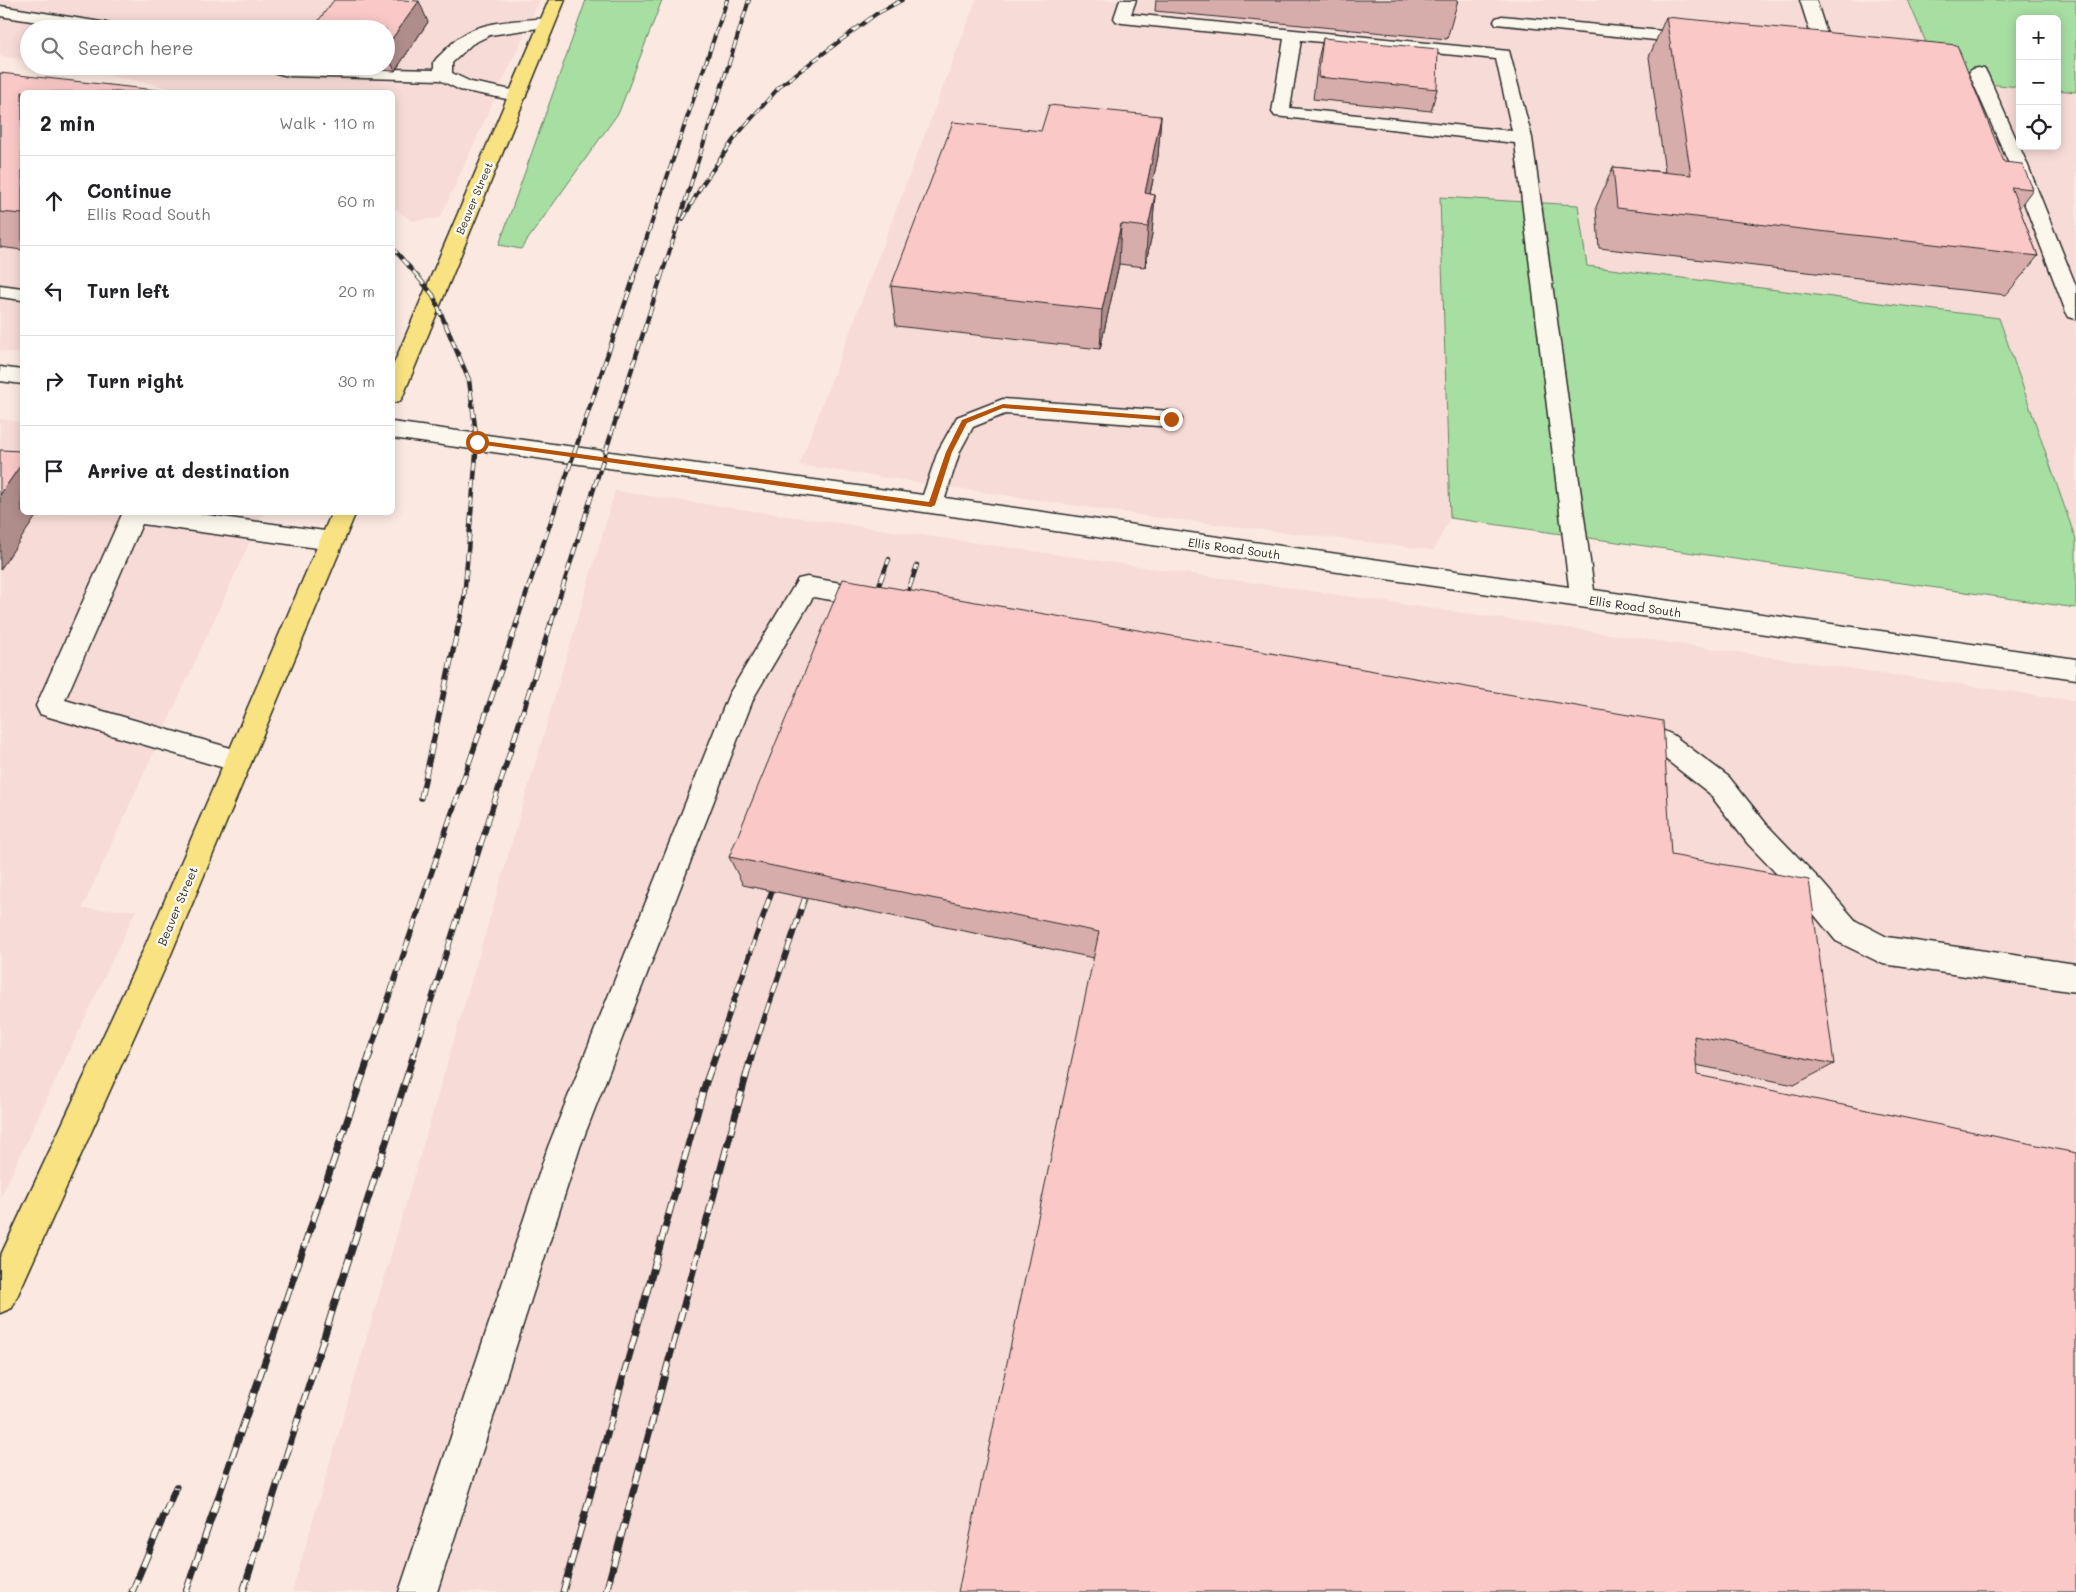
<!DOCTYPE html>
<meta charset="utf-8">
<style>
:root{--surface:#fff;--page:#f2f2f2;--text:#202124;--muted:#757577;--line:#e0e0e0}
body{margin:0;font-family:Mali,sans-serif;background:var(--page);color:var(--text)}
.controls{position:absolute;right:15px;top:15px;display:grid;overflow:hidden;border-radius:8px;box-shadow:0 2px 12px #0003}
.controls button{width:45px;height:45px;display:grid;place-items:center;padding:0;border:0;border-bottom:1px solid var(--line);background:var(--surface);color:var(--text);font:25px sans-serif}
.stop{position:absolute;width:15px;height:15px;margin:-11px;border:4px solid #b45309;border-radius:50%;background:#fff}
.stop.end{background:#b45309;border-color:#fff;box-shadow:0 1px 5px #0008}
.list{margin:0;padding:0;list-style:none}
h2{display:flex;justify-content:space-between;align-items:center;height:65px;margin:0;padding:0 20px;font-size:21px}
h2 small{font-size:16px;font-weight:400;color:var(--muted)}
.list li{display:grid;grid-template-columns:32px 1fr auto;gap:15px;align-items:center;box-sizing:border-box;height:90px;padding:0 20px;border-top:1px solid var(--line)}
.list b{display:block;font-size:19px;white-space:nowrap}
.list p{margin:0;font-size:16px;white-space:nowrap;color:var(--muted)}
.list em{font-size:16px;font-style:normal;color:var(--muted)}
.icon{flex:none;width:28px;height:28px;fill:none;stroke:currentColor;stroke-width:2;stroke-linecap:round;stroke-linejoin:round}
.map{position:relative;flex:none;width:2076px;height:1592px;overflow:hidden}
.search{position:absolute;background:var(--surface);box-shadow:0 2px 12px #0003;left:20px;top:20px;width:375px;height:55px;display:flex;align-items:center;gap:12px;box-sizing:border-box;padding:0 18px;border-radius:28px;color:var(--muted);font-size:19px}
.panel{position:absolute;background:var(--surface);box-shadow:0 2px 12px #0003;left:20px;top:90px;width:375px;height:425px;border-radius:8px}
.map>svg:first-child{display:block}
.built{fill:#f7dbd6}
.green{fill:#a7dea2;stroke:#698466}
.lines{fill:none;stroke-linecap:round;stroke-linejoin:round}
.minor-casing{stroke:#2b2b2b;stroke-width:3}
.major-casing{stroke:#2b2b2b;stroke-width:3}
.minor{fill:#fbf7ec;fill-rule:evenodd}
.major{fill:#f8e281;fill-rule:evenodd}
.rail-far3-casing{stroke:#2b2b2b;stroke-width:4}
.rail-far2-casing{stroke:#2b2b2b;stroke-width:4.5}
.rail-far1-casing{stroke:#2b2b2b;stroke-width:5.5}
.rail-casing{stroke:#2b2b2b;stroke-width:7}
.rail-far3{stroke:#fbf7ec;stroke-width:2.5;stroke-dasharray:8;stroke-linecap:butt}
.rail-far2{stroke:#fbf7ec;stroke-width:3;stroke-dasharray:9;stroke-linecap:butt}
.rail-far1{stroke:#fbf7ec;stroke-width:4;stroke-dasharray:11;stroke-linecap:butt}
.rail{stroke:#fbf7ec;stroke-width:5;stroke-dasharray:14;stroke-linecap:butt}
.wall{fill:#d7adab;stroke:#2b2b2b}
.shaded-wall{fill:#af8d8b;stroke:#2b2b2b}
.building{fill:#fac9c7;stroke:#2b2b2b}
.route{fill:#b45309}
.labels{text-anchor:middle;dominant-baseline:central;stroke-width:5;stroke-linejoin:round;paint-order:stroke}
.far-street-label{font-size:11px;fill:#2b2b2b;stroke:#fbf7ec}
.street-label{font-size:12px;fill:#2b2b2b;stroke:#fbf7ec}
</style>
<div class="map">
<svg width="2076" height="1592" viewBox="0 0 2076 1592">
<rect width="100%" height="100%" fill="#fbe9e1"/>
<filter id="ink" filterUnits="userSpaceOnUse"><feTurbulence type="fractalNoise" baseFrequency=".02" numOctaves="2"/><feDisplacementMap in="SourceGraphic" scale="10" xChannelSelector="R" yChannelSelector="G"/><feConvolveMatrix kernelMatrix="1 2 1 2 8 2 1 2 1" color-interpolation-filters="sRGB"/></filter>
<g filter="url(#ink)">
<g class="built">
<path d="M0,0H540L440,218L412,221L393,207L392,92H179L154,84L57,66H386V29H29V61L0,56Z"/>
<path d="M976,0H1908L1942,80L2020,87V146H2057V90L2076,92V540L1999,318L1587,266L1578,205L1440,198L1450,518L1434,550L1146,516L799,465Z"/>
<path d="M0,89L22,92V354L0,351Z"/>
<path d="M0,419L22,422V512L263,513L82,909L136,910L0,1198Z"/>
<path d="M615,491L2076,701V1592H292Z"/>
</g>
<g class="green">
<path d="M586,0H662L619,112L521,249L499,245Z"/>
<path d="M1908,0H2076V92L2057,90V19H2020V87L1942,80Z"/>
<path d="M1440,197L1578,205L1587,266L1999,318L2076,540V608L1450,518Z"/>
</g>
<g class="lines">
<defs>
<g id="minor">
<path d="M1120,0H1136L1131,14L1509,51L1532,138L1594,590L2076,659V679L931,513L392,438V422L923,495L938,451L957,417L1003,399L1171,411L1179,414L1182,419L1179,424L1171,427L1005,414L973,427L960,451L945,498L1569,587L1515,143L1275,116L1272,112L1284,39L1122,23L1116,21L1114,18ZM1301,40L1496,59L1512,131L1290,108Z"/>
<path d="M1800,0H1816L1832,50L1830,54L1824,55L1801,53L1799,49L1801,45L1814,44Z"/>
<path d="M0,6L114,24L120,25L122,29H81L0,16Z"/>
<path d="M1502,16L1695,34L1701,35L1703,39L1701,43L1695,44L1496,24L1494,21L1496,18Z"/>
<path d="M547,18L553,20L555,23L553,26L490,35L472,44L452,63V73L471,82L523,92L526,96L523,100L517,101L460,90L440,80L288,76L264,70L262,66L434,70V62L437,58C445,51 451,43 460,37C484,20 519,21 547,18Z"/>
<path d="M1978,68L1984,69L1987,73L2028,166L2076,286V319L2069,317L2066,312L2010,166L1969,73L1972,69Z"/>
<path d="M0,285L22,288V300L0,297Z"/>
<path d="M0,367L22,370V384L0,381Z"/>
<path d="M123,512H186L332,532L340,535L344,541L340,547L332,550L142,524L65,700L248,753L251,761L248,769L238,772L49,717L40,714L36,706Z"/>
<path d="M807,577L874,589L883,591L886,598L883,605L874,607L813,597L754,697L580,1147L437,1592H399L548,1147L729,694L798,579Z"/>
<path d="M1631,716L1673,735L1729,777L1768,826L1822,882L1856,921L1887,937L2076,964V992L1883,964L1836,941L1802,900L1748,844L1709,793L1655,751L1622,735L1618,727L1622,719Z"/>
</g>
<g id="major">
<path d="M549,0H565L403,396L400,401L392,403V368Z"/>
<path d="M332,512H356L169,959L12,1308L0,1313V1257L142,953Z"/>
</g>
</defs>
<use href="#minor" class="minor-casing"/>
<use href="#major" class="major-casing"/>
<use href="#minor" class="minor"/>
<use href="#major" class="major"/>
<defs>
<g id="rail-far3">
<path d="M683,219L702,185L737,135L781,85L876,14L902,0"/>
<path d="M392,247L419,278"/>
<path d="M633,278L727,0"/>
<path d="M661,278L749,0"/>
</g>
<g id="rail-far2">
<path d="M418,277L433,295L469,380L477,442L464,599L459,624"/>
<path d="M874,598L889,559"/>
<path d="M904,604L917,565"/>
<path d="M516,624L634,277"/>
<path d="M551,624L661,277"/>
</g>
<g id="rail-far1">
<path d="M421,798L459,623"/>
<path d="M369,1055L517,623"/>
<path d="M414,1055L551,623"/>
<path d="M715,1055L776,879"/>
<path d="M752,1055L809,886"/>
</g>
<g id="rail">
<path d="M132,1592L176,1487"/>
<path d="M186,1592L370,1054"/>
<path d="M243,1592L414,1054"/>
<path d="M563,1592L705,1085L716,1054"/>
<path d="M606,1592L752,1054"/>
</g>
</defs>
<use href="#rail-far3" class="rail-far3-casing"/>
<use href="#rail-far2" class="rail-far2-casing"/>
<use href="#rail-far1" class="rail-far1-casing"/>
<use href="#rail" class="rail-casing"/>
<use href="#rail-far3" class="rail-far3"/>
<use href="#rail-far2" class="rail-far2"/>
<use href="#rail-far1" class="rail-far1"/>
<use href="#rail" class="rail"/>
</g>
<g class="wall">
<path d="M1156,0H1458L1447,39L1155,11Z"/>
<path d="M1666,17L2004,162L2033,189L2019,208L2038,256L2006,295L1599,248L1596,207L1613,167L1665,172L1649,57Z"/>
<path d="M428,22L395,71L310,66H386V29Z"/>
<path d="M1323,38L1437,89L1431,111L1313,99L1318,60Z"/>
<path d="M0,73L22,92V250L0,247Z"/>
<path d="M1161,116L1158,156L1150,194L1155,195L1152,234L1145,267L1119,264L1100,349L896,326L891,286L1041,131Z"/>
<path d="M1671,855L1834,1064L1794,1085L1696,1065L1094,958L743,885L729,857Z"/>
</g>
<g class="shaded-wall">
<path d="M419,1L428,22L395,71L386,52V47Z"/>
<path d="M1161,116L1158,156L1143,227L1145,193Z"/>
<path d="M1155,195L1152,234L1145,267L1148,227Z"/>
<path d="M1121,224L1119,264L1100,349L1102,310Z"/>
<path d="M22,463V512H39L0,570V495Z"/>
</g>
<g class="building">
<path d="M334,0H402L419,1L386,47V29H312Z"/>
<path d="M1666,17L1957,45L2004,162L2022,164L2033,189L2011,187L2038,256L1617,208L1613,167L1691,175Z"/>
<path d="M1323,38L1438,49L1437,89L1318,77Z"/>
<path d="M0,73L174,92H22V214L0,212Z"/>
<path d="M1049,105L1161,116L1145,193L1155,195L1148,227L1121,224L1102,310L891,286L953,122L1041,131Z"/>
<path d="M0,450L22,451V463L0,495Z"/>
<path d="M843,579L1663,721L1671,855L1809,880L1834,1064L1694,1036L1697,1075L2076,1153V1592H958L1099,932L729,857Z"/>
</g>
</g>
<path class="route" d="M1003,404L1171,417L1174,419L1171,421L1003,408L967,423L952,452L935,505L931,507L477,444L474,442L477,440L929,502L946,452L962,420Z"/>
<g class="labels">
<g class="far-street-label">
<text transform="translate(474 198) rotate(-67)">Beaver Street</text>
</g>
<g class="street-label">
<text transform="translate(1234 548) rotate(8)">Ellis Road South</text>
<text transform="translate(1635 606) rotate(8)">Ellis Road South</text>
<text transform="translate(177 906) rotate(-67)">Beaver Street</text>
</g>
</g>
</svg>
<div class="controls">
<button>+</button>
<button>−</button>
<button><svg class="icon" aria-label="locate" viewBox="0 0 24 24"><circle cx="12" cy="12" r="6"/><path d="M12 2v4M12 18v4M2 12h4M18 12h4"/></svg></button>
</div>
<div class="stop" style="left:477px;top:442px"></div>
<div class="stop end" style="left:1171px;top:419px"></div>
<div class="search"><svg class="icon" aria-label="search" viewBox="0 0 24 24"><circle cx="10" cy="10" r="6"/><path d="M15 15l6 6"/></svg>Search here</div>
<section class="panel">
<h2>2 min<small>Walk · 110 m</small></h2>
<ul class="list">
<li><svg class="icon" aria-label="ahead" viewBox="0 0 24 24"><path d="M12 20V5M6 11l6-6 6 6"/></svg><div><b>Continue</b><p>Ellis Road South</p></div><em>60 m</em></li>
<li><svg class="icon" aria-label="left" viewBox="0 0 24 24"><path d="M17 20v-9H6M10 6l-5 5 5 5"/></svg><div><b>Turn left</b></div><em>20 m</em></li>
<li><svg class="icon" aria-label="right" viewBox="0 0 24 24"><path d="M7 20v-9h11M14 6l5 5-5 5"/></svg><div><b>Turn right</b></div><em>30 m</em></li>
<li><svg class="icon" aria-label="arrive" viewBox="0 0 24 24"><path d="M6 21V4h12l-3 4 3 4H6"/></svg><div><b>Arrive at destination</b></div></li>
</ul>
</section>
</div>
